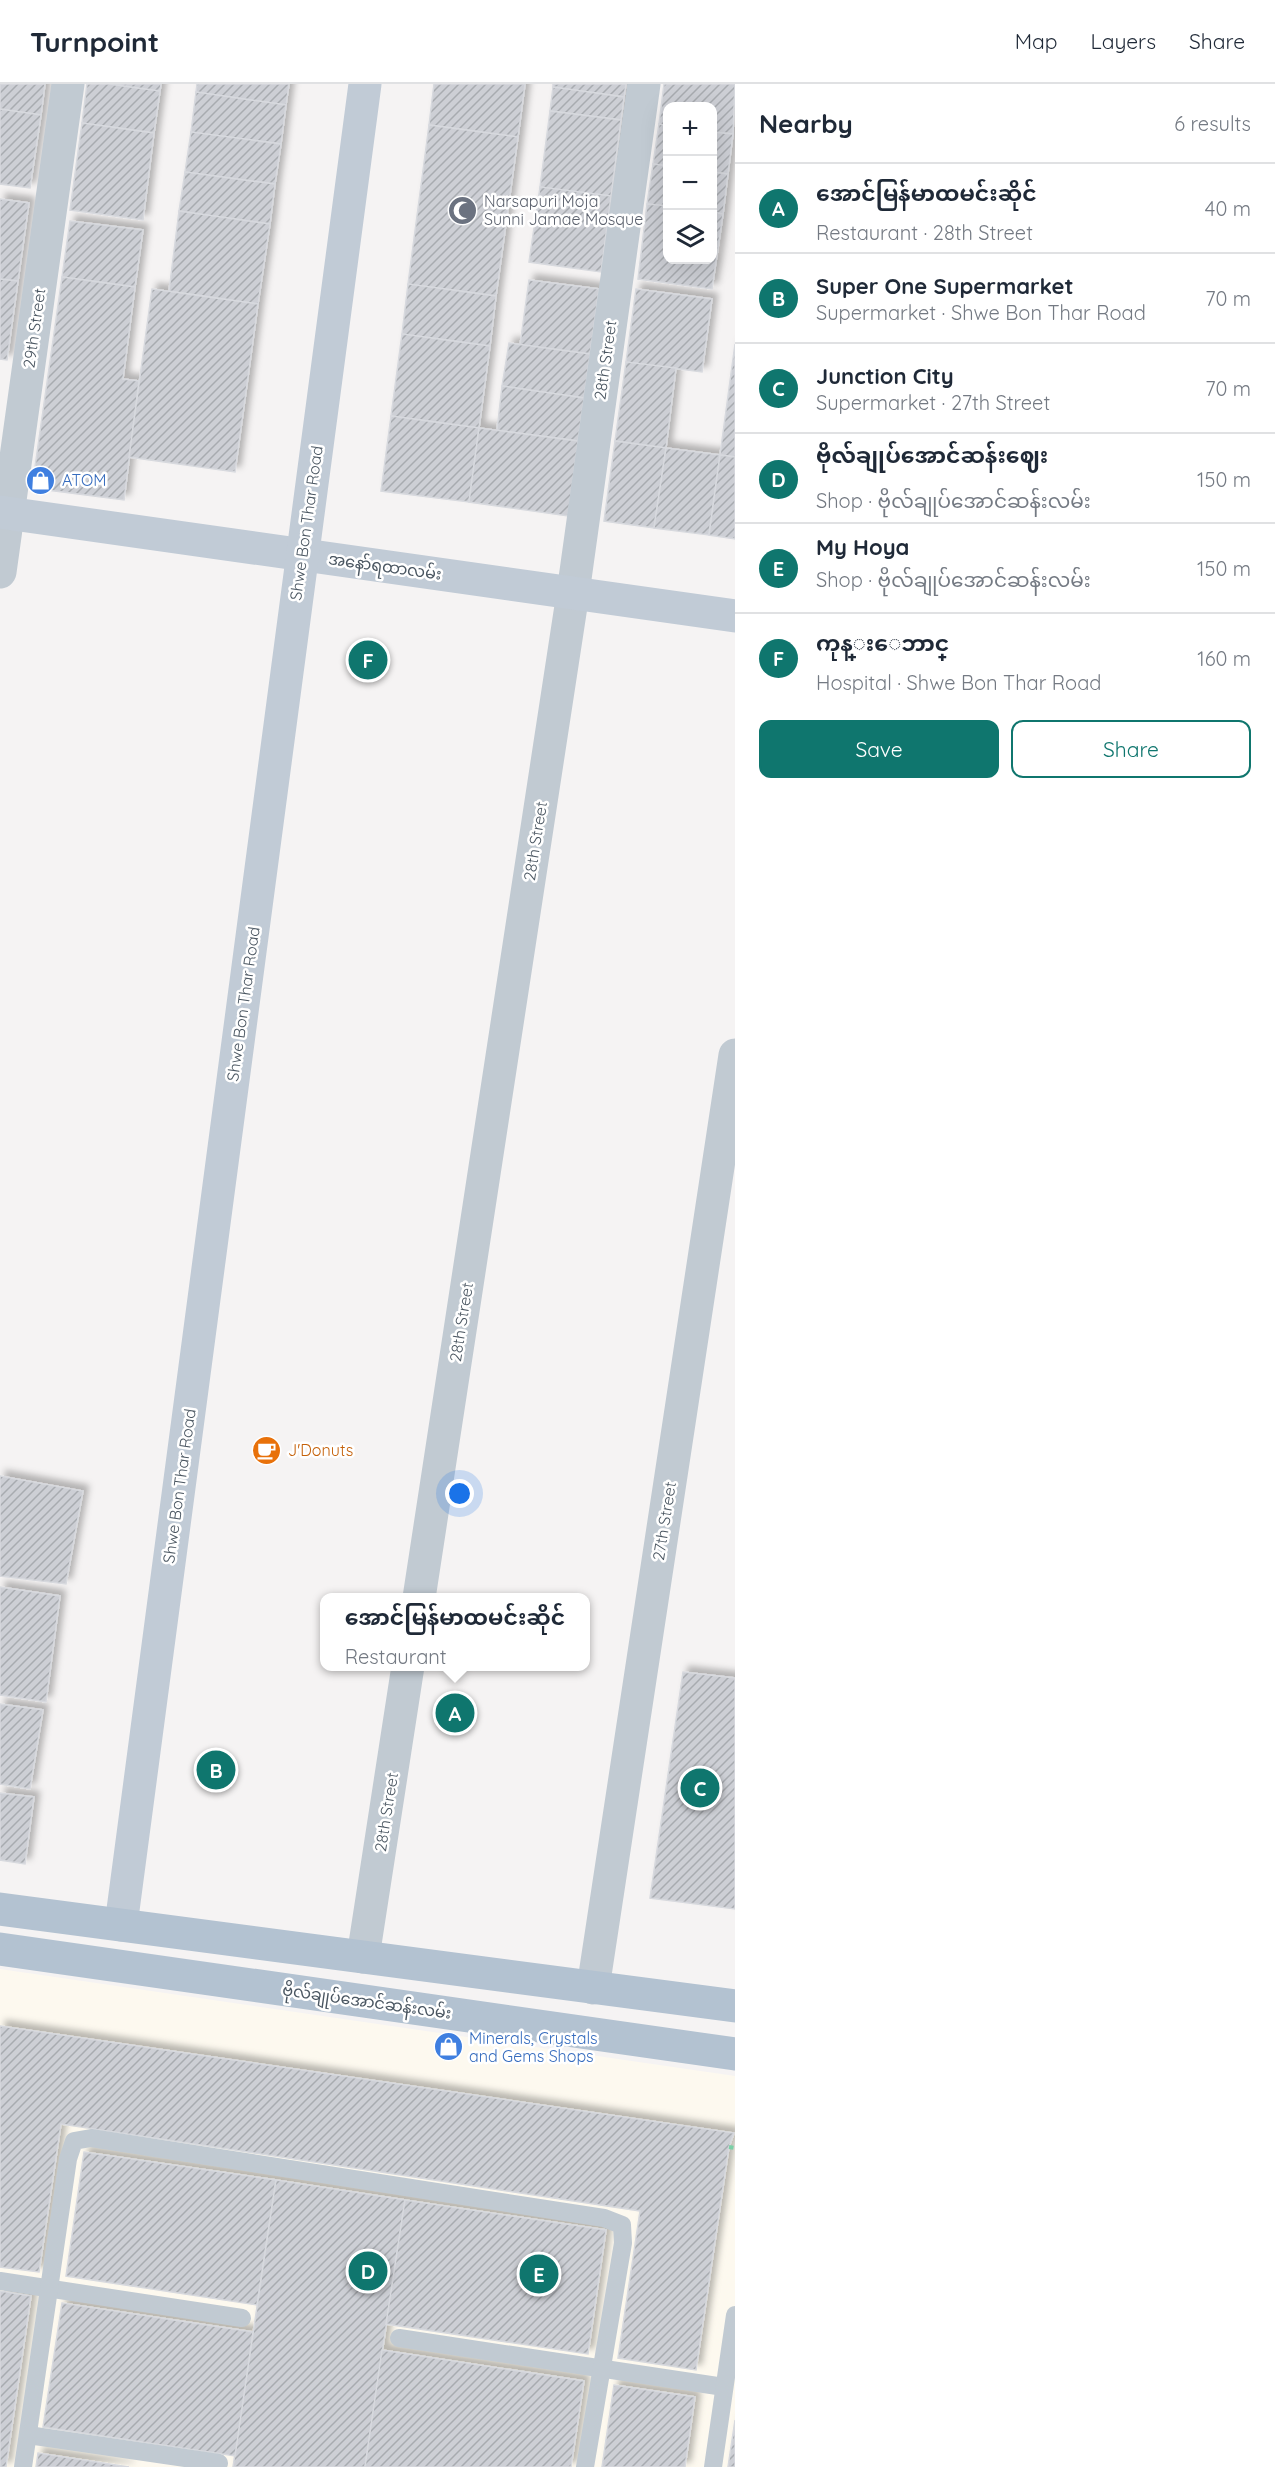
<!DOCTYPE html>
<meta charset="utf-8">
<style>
:root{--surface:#fff;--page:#f6f6f7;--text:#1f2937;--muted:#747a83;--line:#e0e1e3;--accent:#0f766e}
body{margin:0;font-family:Quicksand,"Noto Sans Myanmar",sans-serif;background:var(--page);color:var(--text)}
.controls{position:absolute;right:18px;top:18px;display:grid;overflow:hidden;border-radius:12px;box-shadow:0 6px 24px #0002}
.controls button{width:54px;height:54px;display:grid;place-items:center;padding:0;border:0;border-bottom:2px solid var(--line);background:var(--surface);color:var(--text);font:30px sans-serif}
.you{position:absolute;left:460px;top:1410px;width:21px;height:21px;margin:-15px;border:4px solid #fff;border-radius:50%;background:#1a73e8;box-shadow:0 0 0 9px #1a73e833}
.badge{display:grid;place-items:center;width:39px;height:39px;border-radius:50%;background:var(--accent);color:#fff;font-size:20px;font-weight:700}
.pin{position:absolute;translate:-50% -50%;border:3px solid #fff;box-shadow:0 2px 6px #0006}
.popup{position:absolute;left:320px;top:1509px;width:270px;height:78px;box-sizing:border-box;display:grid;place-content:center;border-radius:12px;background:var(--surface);filter:drop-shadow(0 2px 4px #0005);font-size:20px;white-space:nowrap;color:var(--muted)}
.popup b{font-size:22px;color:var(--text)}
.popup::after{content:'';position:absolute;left:50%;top:100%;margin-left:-12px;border:12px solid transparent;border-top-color:var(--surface)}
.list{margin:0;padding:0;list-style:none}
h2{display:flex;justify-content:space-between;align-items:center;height:78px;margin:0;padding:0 24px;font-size:26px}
h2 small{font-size:20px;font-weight:400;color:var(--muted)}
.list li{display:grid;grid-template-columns:39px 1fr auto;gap:18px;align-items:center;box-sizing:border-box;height:90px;padding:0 24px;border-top:2px solid var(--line)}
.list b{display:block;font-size:22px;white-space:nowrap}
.list p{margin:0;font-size:20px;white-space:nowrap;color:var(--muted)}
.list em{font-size:20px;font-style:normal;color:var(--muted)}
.actions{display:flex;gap:12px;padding:18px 24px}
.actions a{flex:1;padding:14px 0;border:2px solid var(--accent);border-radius:12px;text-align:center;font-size:21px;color:var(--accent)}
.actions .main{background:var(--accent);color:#fff}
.icon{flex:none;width:33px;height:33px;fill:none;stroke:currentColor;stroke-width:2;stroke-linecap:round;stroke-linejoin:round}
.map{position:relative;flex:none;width:735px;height:2383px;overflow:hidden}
header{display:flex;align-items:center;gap:36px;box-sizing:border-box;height:84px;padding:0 30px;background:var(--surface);border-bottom:2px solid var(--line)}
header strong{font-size:28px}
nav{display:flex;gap:33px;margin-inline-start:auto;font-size:21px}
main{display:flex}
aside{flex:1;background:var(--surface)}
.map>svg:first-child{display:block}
.commercial{fill:#fdf9ef}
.building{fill:url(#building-hatch);stroke:#d7d9de;stroke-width:1.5;filter:url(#shadow)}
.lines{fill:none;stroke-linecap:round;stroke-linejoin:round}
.path{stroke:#7ad0a6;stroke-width:4;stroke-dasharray:4.5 3;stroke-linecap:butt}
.service{stroke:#c1cad2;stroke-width:18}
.minor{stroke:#c1cad2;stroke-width:33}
.secondary{stroke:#c1cbd6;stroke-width:33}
.primary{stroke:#b3c2d1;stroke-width:33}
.labels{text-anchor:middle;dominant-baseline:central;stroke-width:5;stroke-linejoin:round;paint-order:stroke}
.worship-label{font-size:16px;fill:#5b616d;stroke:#fff;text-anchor:start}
.street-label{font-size:16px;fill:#4a5661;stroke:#fff}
.shop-label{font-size:16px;fill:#366cbe;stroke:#fff;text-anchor:start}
.food-label{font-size:16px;fill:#c56008;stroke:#fff;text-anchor:start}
</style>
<header>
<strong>Turnpoint</strong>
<nav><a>Map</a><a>Layers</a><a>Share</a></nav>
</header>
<main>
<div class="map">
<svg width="735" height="2383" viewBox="0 0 735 2383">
<defs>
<pattern id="building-hatch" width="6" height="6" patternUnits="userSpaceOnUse" patternTransform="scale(1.5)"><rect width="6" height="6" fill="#cdcfd5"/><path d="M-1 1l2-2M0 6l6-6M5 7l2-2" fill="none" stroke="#a8abb0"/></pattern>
<filter id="shadow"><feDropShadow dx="5.5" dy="-5.5" stdDeviation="3" flood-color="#0004"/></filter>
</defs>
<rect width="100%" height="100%" fill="#f5f3f3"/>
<path class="commercial" d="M0,1885L735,1992V2383H0Z"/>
<g class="building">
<path d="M0,0H45L41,31L0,25Z"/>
<path d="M87,0H110L160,7L154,49L82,39Z"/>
<path d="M110,0H161L160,7Z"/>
<path d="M197,0H289L286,21L196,8Z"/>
<path d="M434,0H525L518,53L429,41Z"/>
<path d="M553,0H626L624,13L553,3Z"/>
<path d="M664,0H735L733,50L712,48V22H668V42L659,40Z"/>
<path d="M553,3L624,13L621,36L550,27Z"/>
<path d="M196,8L286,21L281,60L191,48Z"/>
<path d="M0,25L41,31L30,104L0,100Z"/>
<path d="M550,27L621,36L611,112L540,103Z"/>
<path d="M82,39L154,49L143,136L70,126Z"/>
<path d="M659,40L668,42V82L653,80Z"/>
<path d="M429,41L518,53L496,212L408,200Z"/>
<path d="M191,48L281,60L275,100L185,88Z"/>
<path d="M712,48L733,50L728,90L712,88Z"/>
<path d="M653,80L668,82V122L647,120Z"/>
<path d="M185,88L275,100L270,140L179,127Z"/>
<path d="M712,88L728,90L723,130L712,128Z"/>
<path d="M540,103L611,112L601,188L529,178Z"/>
<path d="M0,115L29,119L18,197L0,195Z"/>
<path d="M647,120L668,122V176H712V128L723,130L712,205L638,195Z"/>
<path d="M179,127L270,140L258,220L169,207Z"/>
<path d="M70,137L143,146L135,203L62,193Z"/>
<path d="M62,193L135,203L123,295L139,297L124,416L32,404Z"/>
<path d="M0,195L18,197L7,276L0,275Z"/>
<path d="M529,196L599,205L590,270L520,261Z"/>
<path d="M408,200L496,212L490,262L402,250Z"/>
<path d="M152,205L258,220L235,388L129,373Z"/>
<path d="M636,205L712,215L702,288L626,278Z"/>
<path d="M402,250L490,262L479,344L391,332Z"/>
<path d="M509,259L590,270L584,314L502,302Z"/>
<path d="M735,260V373L720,371Z"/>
<path d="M626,278L676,284L666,364L615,357Z"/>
<path d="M502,302L584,314L578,357L497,346Z"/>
<path d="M391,332L479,344L469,418L381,407Z"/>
<path d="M479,344L578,357L568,432L469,418Z"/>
<path d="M615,357L666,364L654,444L604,437Z"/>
<path d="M666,364L720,371L709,451L654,444Z"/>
<path d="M720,371L735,373V455L709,451Z"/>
<path d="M0,1392L83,1407L66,1500L0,1492Z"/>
<path d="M0,1503L60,1512L46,1618L0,1611Z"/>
<path d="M683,1588L735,1594V1825L650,1814Z"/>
<path d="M0,1620L43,1626L30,1705L0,1700Z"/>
<path d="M0,1709L34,1713L25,1780L0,1776Z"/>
<path d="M0,1942L734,2049L729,2063L696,2286L618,2274L640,2127L61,2040L39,2188L0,2183Z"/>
<path d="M84,2068L276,2096L257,2221L66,2192Z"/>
<path d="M276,2096L405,2116L365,2383H233Z"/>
<path d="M405,2116L606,2146L588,2270L386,2240Z"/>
<path d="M0,2207L31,2212L6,2383H0Z"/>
<path d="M62,2219L253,2248L235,2372L43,2343Z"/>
<path d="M382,2266L584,2297L571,2383H365Z"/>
<path d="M614,2301L695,2313L685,2383H602Z"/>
<path d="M735,2336V2383H728Z"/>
<path d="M38,2369L129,2383H36Z"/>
</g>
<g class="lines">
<path class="path" d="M729,2063L735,2064"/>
<g class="service">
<path d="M0,2197L242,2234"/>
<path d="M399,2254L724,2303"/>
<path d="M28,2351L219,2379"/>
<path d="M23,2383L68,2075L74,2057L91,2054L604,2134L622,2141L623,2159L585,2383"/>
<path d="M713,2383L735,2231"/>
</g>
<g class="minor">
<path d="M0,488L68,0"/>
<path d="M419,1514L573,509L644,0"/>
<path d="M363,1873L408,1582"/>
<path d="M593,1904L735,971"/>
</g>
<g class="secondary">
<path d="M0,428L735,532"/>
<path d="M121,1841L365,0"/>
</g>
<g class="primary">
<path d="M0,1825L735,1922"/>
<path d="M0,1865L735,1970"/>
</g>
</g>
<defs>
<symbol id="mosque-disc" viewBox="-11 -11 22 22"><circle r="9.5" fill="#6b7280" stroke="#fff"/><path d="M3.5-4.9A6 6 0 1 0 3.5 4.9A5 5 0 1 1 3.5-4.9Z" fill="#fff"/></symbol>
<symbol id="shop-disc" viewBox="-11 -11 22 22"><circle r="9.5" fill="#3f7fe0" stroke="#fff"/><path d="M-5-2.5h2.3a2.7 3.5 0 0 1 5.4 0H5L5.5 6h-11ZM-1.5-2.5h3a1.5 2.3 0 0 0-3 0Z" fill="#fff"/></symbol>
<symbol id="cafe-disc" viewBox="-11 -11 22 22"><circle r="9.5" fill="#e8710a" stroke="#fff"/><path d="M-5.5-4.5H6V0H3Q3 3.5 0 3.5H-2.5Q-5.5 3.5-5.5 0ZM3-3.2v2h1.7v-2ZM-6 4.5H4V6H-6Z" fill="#fff"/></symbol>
</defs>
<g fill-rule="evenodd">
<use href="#mosque-disc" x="446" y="110" width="33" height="33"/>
<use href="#shop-disc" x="24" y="380" width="33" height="33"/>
<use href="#cafe-disc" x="250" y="1350" width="33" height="33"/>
<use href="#shop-disc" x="432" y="1946" width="33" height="33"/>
</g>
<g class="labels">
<g class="worship-label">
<text x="484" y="117">Narsapuri Moja<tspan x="484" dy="18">Sunni Jamae Mosque</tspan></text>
</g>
<g class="street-label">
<text transform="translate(34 244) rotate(-82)">29th Street</text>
<text transform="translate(605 276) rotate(-82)">28th Street</text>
<text transform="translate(306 439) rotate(-82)">Shwe Bon Thar Road</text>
<text transform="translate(385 482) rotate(8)">အနော်ရထာလမ်း</text>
<text transform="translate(535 757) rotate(-81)">28th Street</text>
<text transform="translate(243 920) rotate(-82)">Shwe Bon Thar Road</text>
<text transform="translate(461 1238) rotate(-81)">28th Street</text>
<text transform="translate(179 1402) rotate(-82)">Shwe Bon Thar Road</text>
<text transform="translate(664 1437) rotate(-81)">27th Street</text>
<text transform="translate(386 1728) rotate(-81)">28th Street</text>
<text transform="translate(367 1917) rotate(8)">ဗိုလ်ချုပ်အောင်ဆန်းလမ်း</text>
</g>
<g class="shop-label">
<text x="62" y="396">ATOM</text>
<text x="469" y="1954">Minerals, Crystals<tspan x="469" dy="18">and Gems Shops</tspan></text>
</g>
<g class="food-label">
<text x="288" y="1366">J'Donuts</text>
</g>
</g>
</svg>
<div class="controls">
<button>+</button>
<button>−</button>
<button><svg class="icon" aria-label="layers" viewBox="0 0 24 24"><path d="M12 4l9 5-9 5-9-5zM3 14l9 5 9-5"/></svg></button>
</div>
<div class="you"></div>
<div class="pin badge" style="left:455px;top:1629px">A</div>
<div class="popup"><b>အောင်မြန်မာထမင်းဆိုင်</b>Restaurant</div>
<div class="pin badge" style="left:216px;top:1686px">B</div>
<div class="pin badge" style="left:700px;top:1704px">C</div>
<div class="pin badge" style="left:368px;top:2187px">D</div>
<div class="pin badge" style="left:539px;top:2190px">E</div>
<div class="pin badge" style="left:368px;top:576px">F</div>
</div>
<aside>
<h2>Nearby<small>6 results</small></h2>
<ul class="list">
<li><span class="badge">A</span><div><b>အောင်မြန်မာထမင်းဆိုင်</b><p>Restaurant · 28th Street</p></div><em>40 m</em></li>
<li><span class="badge">B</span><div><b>Super One Supermarket</b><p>Supermarket · Shwe Bon Thar Road</p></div><em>70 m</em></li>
<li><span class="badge">C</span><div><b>Junction City</b><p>Supermarket · 27th Street</p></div><em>70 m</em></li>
<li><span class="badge">D</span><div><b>ဗိုလ်ချုပ်အောင်ဆန်းဈေး</b><p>Shop · ဗိုလ်ချုပ်အောင်ဆန်းလမ်း</p></div><em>150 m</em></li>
<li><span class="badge">E</span><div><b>My Hoya</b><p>Shop · ဗိုလ်ချုပ်အောင်ဆန်းလမ်း</p></div><em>150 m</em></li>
<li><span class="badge">F</span><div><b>ကုန္းေဘာင္</b><p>Hospital · Shwe Bon Thar Road</p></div><em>160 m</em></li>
</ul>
<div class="actions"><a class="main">Save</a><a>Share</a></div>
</aside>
</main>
